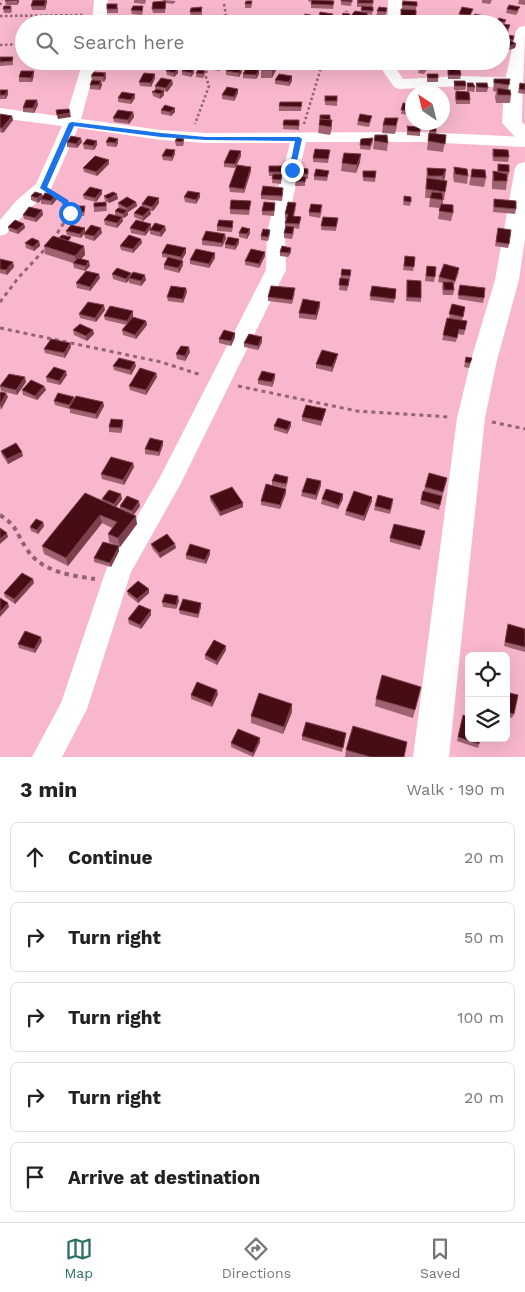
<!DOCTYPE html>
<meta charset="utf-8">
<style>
:root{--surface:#fff;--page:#f6f6f6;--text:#222;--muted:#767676;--line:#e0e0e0;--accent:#2e7164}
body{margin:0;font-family:"Work Sans",sans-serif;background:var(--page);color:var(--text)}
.controls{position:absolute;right:15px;bottom:15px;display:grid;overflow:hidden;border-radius:8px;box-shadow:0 5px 20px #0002}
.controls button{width:45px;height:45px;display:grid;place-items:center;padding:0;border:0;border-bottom:1px solid var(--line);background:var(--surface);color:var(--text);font:25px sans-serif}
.compass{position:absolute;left:405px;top:85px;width:45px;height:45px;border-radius:50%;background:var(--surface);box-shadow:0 5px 20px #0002;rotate:325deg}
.stop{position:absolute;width:15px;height:15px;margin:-11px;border:4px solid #1a73e8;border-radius:50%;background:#fff}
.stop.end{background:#1a73e8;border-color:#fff;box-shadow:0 1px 5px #0008}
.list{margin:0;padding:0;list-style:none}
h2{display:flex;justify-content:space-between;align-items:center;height:65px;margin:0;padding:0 20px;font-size:21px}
h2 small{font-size:16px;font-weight:400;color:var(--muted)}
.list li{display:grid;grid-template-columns:32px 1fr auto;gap:15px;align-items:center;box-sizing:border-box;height:70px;margin:0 10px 10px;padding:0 10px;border:1px solid var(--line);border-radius:8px}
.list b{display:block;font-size:19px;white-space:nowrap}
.list em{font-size:16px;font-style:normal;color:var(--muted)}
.icon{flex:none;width:28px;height:28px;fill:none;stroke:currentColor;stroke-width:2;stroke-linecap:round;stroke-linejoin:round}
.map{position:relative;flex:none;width:525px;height:757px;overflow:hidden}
.search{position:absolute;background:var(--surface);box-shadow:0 5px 20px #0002;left:15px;right:15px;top:15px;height:55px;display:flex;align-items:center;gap:12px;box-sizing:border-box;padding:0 18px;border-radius:28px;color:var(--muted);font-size:19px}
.sheet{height:465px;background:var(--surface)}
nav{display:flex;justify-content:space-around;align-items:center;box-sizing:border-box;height:70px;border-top:1px solid var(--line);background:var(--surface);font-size:14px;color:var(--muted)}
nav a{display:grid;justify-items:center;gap:2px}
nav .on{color:var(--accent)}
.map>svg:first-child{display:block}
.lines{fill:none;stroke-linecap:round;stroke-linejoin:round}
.path-far2{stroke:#926373;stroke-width:2.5;stroke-dasharray:2.5 2.5;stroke-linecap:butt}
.path-far1{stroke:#926373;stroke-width:3;stroke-dasharray:4 4;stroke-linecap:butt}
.path{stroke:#926373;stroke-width:4;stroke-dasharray:4.5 4.5;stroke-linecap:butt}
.minor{fill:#fff;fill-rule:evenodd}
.tertiary{fill:#fff;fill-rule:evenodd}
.wall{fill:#9f6270}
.shaded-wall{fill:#7b404c}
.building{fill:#460d15;stroke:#7b404c}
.route{fill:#1a73e8}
</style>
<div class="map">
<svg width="525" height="757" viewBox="0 0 525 757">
<rect width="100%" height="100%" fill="#f8b7cc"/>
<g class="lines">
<g class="path-far2">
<path d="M224,4L226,16L224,24"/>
<path d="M0,5L2,0"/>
<path d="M0,16L84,15"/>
<path d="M337,24L347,11"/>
<path d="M0,45L24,44"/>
<path d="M193,61L205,74L209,86L195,124"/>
<path d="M206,73L210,61"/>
<path d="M304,124L323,61"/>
</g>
<g class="path-far1">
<path d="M53,240L70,213L65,202L58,197"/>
<path d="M0,302L19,277L47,247"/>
<path d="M0,328L161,362L201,375"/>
<path d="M238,386L357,411L449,417"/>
<path d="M492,422L525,429"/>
</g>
<path class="path" d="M0,515C18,527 15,531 26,548C41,572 69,575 95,579"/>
<g class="minor">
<path d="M94,0H108L106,24H92Z"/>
<path d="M388,0H402V16L398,24H384L388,16Z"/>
<path d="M83,61H97L81,119L161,130L206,133L422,132L525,137V147L422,142H306L285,232L286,270L180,485L131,572L87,709L62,757H32L61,703L106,570L159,479L266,270L267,232L290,143H206L161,140L78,128L50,191L30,208L6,234L0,236V220L17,200L36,184L62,126L0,118V108L66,117Z"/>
<path d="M376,61H391L403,79L463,76L514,78L519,80L522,83L519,86L514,88L463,86L399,89L394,87Z"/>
</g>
<g class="tertiary">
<path d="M525,26C525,58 522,89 522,122L525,125V142L518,140L502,123L504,85L516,31L519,27Z"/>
<path d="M525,162V239L519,280L497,360L485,418L449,757H413L457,418L471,360L495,280L515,168L518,164Z"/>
</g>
</g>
<g class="wall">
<path d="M134,0H146L145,4L134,3Z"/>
<path d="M163,0L176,1L173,4L166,3L165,13H153L152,9L163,1Z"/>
<path d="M308,0H332V1H334L333,9L311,8V2L308,1Z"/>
<path d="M341,0H352L351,6L341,5Z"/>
<path d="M357,0H373L372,15L367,14V17L364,22H355L350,21V17L361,12L362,7H357Z"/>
<path d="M482,0H492L490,4L482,3Z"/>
<path d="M519,0H525V5L518,4Z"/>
<path d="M5,1L19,2L17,5H6Z"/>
<path d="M252,1V5L251,8H245V4Z"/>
<path d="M403,1L417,2L416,10L402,9Z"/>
<path d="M47,2L45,10H32L31,6Z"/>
<path d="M11,6L12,10L11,13H4L3,9Z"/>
<path d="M202,7V20H200V24H188V18H191L190,12Z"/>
<path d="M118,8V13H107V9Z"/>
<path d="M401,9L416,18V21H401Z"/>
<path d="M473,9L469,19L458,17L459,14Z"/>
<path d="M507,9L519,11L516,15L506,13Z"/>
<path d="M131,10H143L142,15L132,14Z"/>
<path d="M377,11L387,12L385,16L377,15Z"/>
<path d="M333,14V22L332,24H314L319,21V16Z"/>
<path d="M311,15V19L309,23L303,22V18Z"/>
<path d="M385,16L384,23H375V19Z"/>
<path d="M484,16V20L482,24H471V20Z"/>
<path d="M127,17L128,21L126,24H108L107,21Z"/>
<path d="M341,18H349L347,23L341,22Z"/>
<path d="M506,20L505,24L510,25L508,33L501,32V24H497V21Z"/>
<path d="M151,21L150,24H128V22Z"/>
<path d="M506,35L514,36L513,42L516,44L515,48L508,50L502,46L503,42L505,41Z"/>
<path d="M0,57H13V65L0,66Z"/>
<path d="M211,61H223L222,62L216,61L223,67L219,71L209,69L208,65Z"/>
<path d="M227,61H237L235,66L227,63Z"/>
<path d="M427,67L426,71L424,74L418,73L419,69Z"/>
<path d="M242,68V72L239,77L226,75V71Z"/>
<path d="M194,69V73L191,77L182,75V71Z"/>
<path d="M448,69L461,75L460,79H448Z"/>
<path d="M259,70V74L256,79L243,78V74Z"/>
<path d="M261,70H276L272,78H261Z"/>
<path d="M34,71V75L32,82H19V77Z"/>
<path d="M166,71L178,73L174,77L167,75Z"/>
<path d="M205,71V75L203,78L196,77V73Z"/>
<path d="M427,74L438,78V82H427Z"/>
<path d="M91,76L106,78L104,82L101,81L102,85L100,90L90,89V85L92,80Z"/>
<path d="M292,76V81L289,86L275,84V80Z"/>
<path d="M155,78L151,87L140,86L139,82Z"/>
<path d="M494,79H510L508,90L511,95L510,103H496L495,97L496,92L493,91Z"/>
<path d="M454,81L466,86L465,90H454Z"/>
<path d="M467,83L475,87L474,92L467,91Z"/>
<path d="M476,83L488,88L487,92H476Z"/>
<path d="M520,83L525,84V94L518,93Z"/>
<path d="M173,84L167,92L164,91V95L160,99L153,96L152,92L155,90V86Z"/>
<path d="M0,90L8,94L6,99H0Z"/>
<path d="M456,91L470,100V104H456L455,95Z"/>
<path d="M238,93L234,101L222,99V95Z"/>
<path d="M135,94V98L131,104L118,102V98Z"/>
<path d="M325,96H337V106L325,105Z"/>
<path d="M37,100L38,105L34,113L23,112V108Z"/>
<path d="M302,102L301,111H279V106Z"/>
<path d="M403,103L412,104V115L401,114Z"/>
<path d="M175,108V112L171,116L161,114V110Z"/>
<path d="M133,112L134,117L129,124L114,122L113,118Z"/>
<path d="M0,114L12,116L13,120L3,133L0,132Z"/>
<path d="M284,120H299V130L283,129Z"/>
<path d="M330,120L332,128L330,135L318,133L319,125Z"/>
<path d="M371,120L369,127L357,125L358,121Z"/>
<path d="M383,125L397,126L395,134L382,133Z"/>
<path d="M407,126L420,132V136L407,135Z"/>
<path d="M430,127L436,132V134L446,135L443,152L427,150L428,141Z"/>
<path d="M373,138V142L370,150L360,149L361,139Z"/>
<path d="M118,139V143L116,147L107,146L106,142Z"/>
<path d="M184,139V143L183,146H176L175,141Z"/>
<path d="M97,141V145L94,150L84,149L83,144Z"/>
<path d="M374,141L388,143L387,151L373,149Z"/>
<path d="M67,142H82L77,148L67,147Z"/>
<path d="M493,149L509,157L508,162L493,161L492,154Z"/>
<path d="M175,150V154L172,161L163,160L162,156Z"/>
<path d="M330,150L328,163L313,162V158Z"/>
<path d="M241,156L235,168L224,167V163Z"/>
<path d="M360,162L356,173L341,171L342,163Z"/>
<path d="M109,164L97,176L84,172L83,168Z"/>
<path d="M498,164L509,172L508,177H507V181L506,190L492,189V180L493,171L497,172Z"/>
<path d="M269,166H283V176H282L281,184L272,183L273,176H269Z"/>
<path d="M454,167L468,176L467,184L454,182L453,176Z"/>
<path d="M297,168L308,169V179H305V186H295Z"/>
<path d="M427,168L446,169L444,180L447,181L444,200H443V204L453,213L451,221L438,219L440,208L429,207L430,198H425Z"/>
<path d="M472,169L486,178L484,187L469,185Z"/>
<path d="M251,171L244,193L230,192L229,187Z"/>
<path d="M329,171L327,181L314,180V176Z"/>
<path d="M363,171H376L375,182L363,181Z"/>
<path d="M102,190V194L96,202L84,199L83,195Z"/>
<path d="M283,192L282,201L261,199V195Z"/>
<path d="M42,194L43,196L56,194L57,199L52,205L41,204V200L38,203L31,200V196Z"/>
<path d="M104,196L118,199L109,203L105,201Z"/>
<path d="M404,196L411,197L410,206L403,205Z"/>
<path d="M184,197H200L196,204L185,202Z"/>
<path d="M159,198V203L153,211H150L151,214L143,221L134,217V213L142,206V204Z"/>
<path d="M494,199L516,209L515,214L493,212Z"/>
<path d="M251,201L249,215L230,214V209Z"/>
<path d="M106,202L107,211L94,212V207Z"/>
<path d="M136,202L137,206L128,212V215L124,218H122L123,221L117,228L105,225L104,220L115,215V211L119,208L118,203Z"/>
<path d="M275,203L274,216L262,215V211Z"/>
<path d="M296,208L294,216L301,217L299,229L294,228V232L292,239L284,238V233L286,227H285V223L286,219H285V214Z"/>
<path d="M42,210L43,215L36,222L24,219L23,215Z"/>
<path d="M85,210L84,216H74L73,212Z"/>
<path d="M322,210L320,218L309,216V212Z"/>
<path d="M323,217L338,218L336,231L321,230Z"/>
<path d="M24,224L25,228L18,234L9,231L8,227Z"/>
<path d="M151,224V228L145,236L131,233L130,228Z"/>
<path d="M165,226L166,230L161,237L150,234V230Z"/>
<path d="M217,226H233L232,232L217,231Z"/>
<path d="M85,228V232L102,233L94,241L85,238L84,234L81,238L67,235L66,231Z"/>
<path d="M498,228L509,244L508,248L495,246Z"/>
<path d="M270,230V234L268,241L261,240V236Z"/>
<path d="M239,233H250L247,239L239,237Z"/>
<path d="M226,238L222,247L202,245V240Z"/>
<path d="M141,239L142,243L133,253L121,250L120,246Z"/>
<path d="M239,239V243L235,250L225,248V244Z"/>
<path d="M39,241L40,246L34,251L26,248L25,243Z"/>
<path d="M71,242L84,246L85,255L81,259L90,266L85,271L74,268L73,263L45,254L44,246L72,242Z"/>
<path d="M186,248V253L182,260L183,265L179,273L164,269V265L168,258L162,257V253Z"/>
<path d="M291,248V252L288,257L280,256V252Z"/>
<path d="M265,256L259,268L245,265V261Z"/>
<path d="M405,256L415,257L413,271L403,270Z"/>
<path d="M215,258L209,268L190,264V260Z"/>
<path d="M0,259L13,262L14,267L7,275L0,273Z"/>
<path d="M427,266L436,267L434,282L425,281Z"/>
<path d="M342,269L351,274L347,291L339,290Z"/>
<path d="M459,272L454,285H453L454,290L453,295H443L442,287L443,283L438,282L439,277Z"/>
<path d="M131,273V275L146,280L141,286L129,283V280L126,283L113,279L112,274Z"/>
<path d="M100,278L90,291L77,288L76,283Z"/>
<path d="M407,280L421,298V302L406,301Z"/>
<path d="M460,285L484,298L483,303L458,299Z"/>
<path d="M372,286L396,289L394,303L370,300Z"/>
<path d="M186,288L187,292L183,303L168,301L167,297Z"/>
<path d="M295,293L292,304L268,301V297Z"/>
<path d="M452,304L465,307L462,320L467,321L464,335L458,334L456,342L442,340L449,318Z"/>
<path d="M320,306L316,320L299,318V313Z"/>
<path d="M105,310L96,322L80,318L79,314Z"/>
<path d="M104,316H133L132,319L146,321L147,325L136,339L123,335L122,330L127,325L105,320Z"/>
<path d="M73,330H93L94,334L87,341L74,335Z"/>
<path d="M235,333V337L231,346L219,343V339Z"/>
<path d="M262,342L258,350L244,347V343Z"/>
<path d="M70,343L71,347L65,358L45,353L44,349Z"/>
<path d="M190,352L185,361L177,359L176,354Z"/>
<path d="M466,357L472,358L469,368L464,367Z"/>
<path d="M337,358L332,372L316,368V364Z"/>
<path d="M113,366H136L131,375L114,370Z"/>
<path d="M156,373L157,377L146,395L130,390L129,386Z"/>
<path d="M275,374V378L272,387L258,384V380Z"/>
<path d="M67,375L60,385L47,382L46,377Z"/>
<path d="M26,382L17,395L1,391L0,386Z"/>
<path d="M44,386L46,390L37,400L23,395L22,390Z"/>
<path d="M74,397V400L103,402L104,406L97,419L70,413V409L55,405L54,401Z"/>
<path d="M326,409L325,413L321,426L302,421V417Z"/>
<path d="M123,420V425L121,433L109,432V427Z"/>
<path d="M274,426H291L287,434L274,430Z"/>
<path d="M163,445L159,456L145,454V449Z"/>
<path d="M1,451L23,456L8,464L2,455Z"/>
<path d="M133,463L134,467L124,485L102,479L101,474Z"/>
<path d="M288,477V481L286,488L272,485V481Z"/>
<path d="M447,478L439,510L420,504L425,487Z"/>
<path d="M321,481V485L316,500L301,496L302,492Z"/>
<path d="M286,489V493L280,509L261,505V501Z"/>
<path d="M343,494V499L338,509L321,504L322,499Z"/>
<path d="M210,496L243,503V507L220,516L210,500Z"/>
<path d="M372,497V501L364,521L345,515L346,511Z"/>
<path d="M102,499H122L116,507L120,509V506H140L133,515L137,524L120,547L109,542L108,534L112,528L102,523L68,566L44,554L42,546L102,501Z"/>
<path d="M393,503L390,514L374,510L375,506Z"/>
<path d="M43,522L44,526L38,534L31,531L30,527Z"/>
<path d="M425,531L420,550L390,542V538Z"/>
<path d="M151,544L176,548L160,558L152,548Z"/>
<path d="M119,551L111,567L94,562V558Z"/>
<path d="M210,554L206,564L186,559V555Z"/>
<path d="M34,583L15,604L5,597L4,593Z"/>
<path d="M127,591L149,593L138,603L128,595Z"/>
<path d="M179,601L176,609L163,607L162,602Z"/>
<path d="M201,603V607L198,618L180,614L179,610Z"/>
<path d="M151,610V615L141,629L129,624L128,619Z"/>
<path d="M508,624L525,629V652L504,646Z"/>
<path d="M42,641L35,653L19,648L18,644Z"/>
<path d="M226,646V650L217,665L205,659V655Z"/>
<path d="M421,687L413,718L375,706L376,699Z"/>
<path d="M506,692L514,714L512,718L506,716Z"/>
<path d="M218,694L212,707L191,699V695Z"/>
<path d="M292,712L283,734L251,723V716Z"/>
<path d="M462,719L479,744L478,748L457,741Z"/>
<path d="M346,733L342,752L302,740V736Z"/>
<path d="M260,742L253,757L231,747V743Z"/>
<path d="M346,750L404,757H345Z"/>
</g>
<g class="shaded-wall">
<path d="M17,0H19V2L17,5Z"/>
<path d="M46,0H47V2L45,10L44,6Z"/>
<path d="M368,13L367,17L362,24L363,20Z"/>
<path d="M333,14V22L332,24H330V18Z"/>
<path d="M127,17L128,21L126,24H125V22Z"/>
<path d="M151,17V21L150,24H147Z"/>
<path d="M516,44L515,48L508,50L509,46Z"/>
<path d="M222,62L223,67L219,71V67Z"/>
<path d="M276,62V70L272,78V70Z"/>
<path d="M242,68V72L239,77V73Z"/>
<path d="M178,69V73L174,77V73Z"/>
<path d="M194,69V73L191,77V73Z"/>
<path d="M259,70V74L256,79V75Z"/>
<path d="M34,71V75L32,82L31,78Z"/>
<path d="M106,73V78L104,82L103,77Z"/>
<path d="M155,74V78L151,87V83Z"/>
<path d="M292,76V81L289,86V82Z"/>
<path d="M172,80L173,84L167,92L166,88Z"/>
<path d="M101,81L102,85L100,90L99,85Z"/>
<path d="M238,89V93L234,101V97Z"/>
<path d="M8,90V94L6,99L5,95Z"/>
<path d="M164,91V95L160,99V94Z"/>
<path d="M135,94V98L131,104V100Z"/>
<path d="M37,100L38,105L34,113L33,108Z"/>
<path d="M175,108V112L171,116L170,112Z"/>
<path d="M133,112L134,117L129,124L128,120Z"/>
<path d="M70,113L71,117L58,119L57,115Z"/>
<path d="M12,116L13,120L3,133L2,128Z"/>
<path d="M81,138L82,142L77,148L76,144Z"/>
<path d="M118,139V143L116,147L115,143Z"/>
<path d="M97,141V145L94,150L93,146Z"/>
<path d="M175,150V154L172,161V157Z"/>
<path d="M241,151V156L235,168V164Z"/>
<path d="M361,154L360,162L356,173L357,165Z"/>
<path d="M109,160V164L97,176L96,172Z"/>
<path d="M251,167V171L244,193V189Z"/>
<path d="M446,169L445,178L442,184L443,176Z"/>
<path d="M102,190V194L96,202L95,198Z"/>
<path d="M200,193V197L196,204V200Z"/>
<path d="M42,194L43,198L38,203L37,198Z"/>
<path d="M56,194L57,199L52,205L51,201Z"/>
<path d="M117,194L118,199L109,203L108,199Z"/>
<path d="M159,198V203L153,211L152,207Z"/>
<path d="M136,202L137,206L128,212L127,208Z"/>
<path d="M150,209L151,214L143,221V216Z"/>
<path d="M42,210L43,215L36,222L35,218Z"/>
<path d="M127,210L128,215L124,218L123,214Z"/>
<path d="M122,217L123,221L117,228V223Z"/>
<path d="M24,224L25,228L18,234L17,230Z"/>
<path d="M151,224V228L145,236V232Z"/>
<path d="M165,226L166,230L161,237L160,232Z"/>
<path d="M85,228V232L81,238L80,234Z"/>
<path d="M101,228L102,233L94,241V236Z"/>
<path d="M250,229V233L247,239V234Z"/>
<path d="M225,234L226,238L222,247V243Z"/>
<path d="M141,239L142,243L133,253V249Z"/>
<path d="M239,239V243L235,250V246Z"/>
<path d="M39,241L40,246L34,251L33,247Z"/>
<path d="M84,246L85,255L76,264L75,256Z"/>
<path d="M186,248V253L181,261V257Z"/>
<path d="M291,248V252L288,257L289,253Z"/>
<path d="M265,252V256L259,268V264Z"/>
<path d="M215,253V258L209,268V264Z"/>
<path d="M89,261L90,266L85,271V266Z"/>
<path d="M183,261V265L179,273L178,268Z"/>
<path d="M13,262L14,267L7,275L6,270Z"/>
<path d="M131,273L132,277L129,278V280L126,283V279Z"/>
<path d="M99,274L100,278L90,291V287Z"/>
<path d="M145,275L146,280L141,286V281Z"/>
<path d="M186,288L187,292L183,303V299Z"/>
<path d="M320,302V306L316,320V315Z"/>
<path d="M104,305L105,310L96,322L95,318Z"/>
<path d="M133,311V316L128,325L127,321Z"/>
<path d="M146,321L147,325L136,339L135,335Z"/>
<path d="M93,330L94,334L87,341L86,336Z"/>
<path d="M235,333V337L231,346V341Z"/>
<path d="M262,337V342L258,350V346Z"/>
<path d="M70,343L71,347L65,358L64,353Z"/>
<path d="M189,347L190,352L185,361V356Z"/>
<path d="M338,354L337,358L332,372V367Z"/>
<path d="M135,362L136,366L131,375L130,370Z"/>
<path d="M66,371L67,375L60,385L59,381Z"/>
<path d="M156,373L157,377L146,395V390Z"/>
<path d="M275,374V378L272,387V382Z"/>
<path d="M25,377L26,382L17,395L16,390Z"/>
<path d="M44,386L46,390L37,400L35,396Z"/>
<path d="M6,393L8,397L1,410L0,405Z"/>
<path d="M74,397L75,402L70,409L69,405Z"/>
<path d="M103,402L104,406L97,419L96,414Z"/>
<path d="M123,420V425L121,433V428Z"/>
<path d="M291,422V426L287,434V430Z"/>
<path d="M163,441V445L159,456V452Z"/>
<path d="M22,452L23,456L8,464L7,459Z"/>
<path d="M133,463L134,467L124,485L123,480Z"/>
<path d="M321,481V485L316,500V495Z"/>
<path d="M286,489V493L280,509V505Z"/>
<path d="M121,494L122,499L115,508L114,504Z"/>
<path d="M343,494V499L338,509L339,505Z"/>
<path d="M372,497V501L364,521V516Z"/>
<path d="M139,501L140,506L133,516L132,511Z"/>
<path d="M243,503V507L220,516V512Z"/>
<path d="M100,515L102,523L68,566L66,558Z"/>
<path d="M136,516L137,524L120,547L118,538Z"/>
<path d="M43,522L44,526L38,534L37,530Z"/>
<path d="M7,533L8,537L0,544V539Z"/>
<path d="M175,544L176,548L160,558L159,553Z"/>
<path d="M119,546V551L111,567L110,563Z"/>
<path d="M210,550V554L206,564L205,560Z"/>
<path d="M33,579L34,583L15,604L14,599Z"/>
<path d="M149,589V593L138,603L137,599Z"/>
<path d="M178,596L179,601L176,609V605Z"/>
<path d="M8,603L9,607L0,617V612Z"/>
<path d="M201,603V607L198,618V614Z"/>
<path d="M151,610V615L141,629L140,625Z"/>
<path d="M41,637L42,641L35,653L34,649Z"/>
<path d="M226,646V650L217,665L216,661Z"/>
<path d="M217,690L218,694L212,707L211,703Z"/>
<path d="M292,704V712L283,734L284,727Z"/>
<path d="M260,738V742L253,757V753Z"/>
</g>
<g class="building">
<path d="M6,0H17V1H5Z"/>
<path d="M33,0H46L44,6H31Z"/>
<path d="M312,0L334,1L333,5L311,4Z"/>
<path d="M341,0H352V2L341,1Z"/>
<rect x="358" y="0" width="15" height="3"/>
<path d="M166,1L165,9H152L153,2Z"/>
<path d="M246,1H252L251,4H245Z"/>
<path d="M403,1L417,2V6L402,5Z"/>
<rect x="107" y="4" width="10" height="5"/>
<path d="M509,5L520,7L517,11L507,9Z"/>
<path d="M4,6H11L10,9H3Z"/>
<path d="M133,6H143L142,11L131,10Z"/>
<path d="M362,6L373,7V11L361,10Z"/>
<path d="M202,7L201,12H190L191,8Z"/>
<path d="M379,7L387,8L386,12L377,11Z"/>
<path d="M462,7L473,9L470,15L459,14Z"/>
<path d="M401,9L416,10V18L401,17Z"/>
<path d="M355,11L368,13L363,20L350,17Z"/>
<path d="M320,12L333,14L330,18L319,16Z"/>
<path d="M343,13L350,14L347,19L341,18Z"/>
<path d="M305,14L311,15L309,19L303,18Z"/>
<path d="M475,14L484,16L481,22L471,20Z"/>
<path d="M376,15L385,16L384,19H375Z"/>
<path d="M110,16L127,17L125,22L107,21Z"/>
<path d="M132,16L151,17L147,24L128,22Z"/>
<path d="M173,16H182L180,20H171Z"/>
<path d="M188,18L200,19L197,24L187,23Z"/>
<path d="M499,18L506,20L504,22L497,21Z"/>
<path d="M206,19L217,20L214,24L204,23Z"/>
<path d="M316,20L328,22L326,24H314Z"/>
<path d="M409,20L417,22L415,24H407Z"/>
<path d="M170,21H180L179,24H169Z"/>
<path d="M355,21L374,23L354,24Z"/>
<path d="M501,24L510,25L508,29L501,28Z"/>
<path d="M506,35L514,36L513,40L505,38Z"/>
<path d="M510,40L516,44L509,46L503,42Z"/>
<path d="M0,57H13L12,61L0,62Z"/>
<path d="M211,61H215L222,62L219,67L208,65Z"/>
<path d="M263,61H269L276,62L272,70H261Z"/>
<path d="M229,66L242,68L239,73L226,71Z"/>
<path d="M420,66L427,67L425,70L419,69Z"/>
<path d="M170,67L178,69L174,73L166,71Z"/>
<path d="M185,67L194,69L191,73L182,71Z"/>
<path d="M246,68L259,70L256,75L243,74Z"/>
<path d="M448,69L460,70L461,75H448Z"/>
<path d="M198,70L205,71L203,74L196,73Z"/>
<path d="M21,71H34L31,78L19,77Z"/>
<path d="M94,72L106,73L103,77L91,76Z"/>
<path d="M144,73L155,74L151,83L139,82Z"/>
<path d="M279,74L292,76L289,82L275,80Z"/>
<path d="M427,74H438V78H428Z"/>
<path d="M161,78L172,80L166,88L155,86Z"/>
<path d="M494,79H510L509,85L494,83Z"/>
<path d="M92,80L101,81L99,85H90Z"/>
<path d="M454,81H465L466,86H455Z"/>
<path d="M467,83H473L475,87H468Z"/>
<path d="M476,83H487L488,88L477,87Z"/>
<path d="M520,83L525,84V90L519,89Z"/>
<path d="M227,87L238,89L234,97L222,95Z"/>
<path d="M497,88L510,90L511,95H498Z"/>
<path d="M157,89L164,91L160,94L152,92Z"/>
<path d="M0,90H8L5,95H0Z"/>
<path d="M456,91L469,92L470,100H456Z"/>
<path d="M122,92L135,94L131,100L118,98Z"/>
<rect x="325" y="96" width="12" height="5"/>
<path d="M26,100H37L33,108H23Z"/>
<path d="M280,102H302L301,107L279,106Z"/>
<path d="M403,103L412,104V111L401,110Z"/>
<path d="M165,105L175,108L170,112L161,110Z"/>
<path d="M69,109L70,113L57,115L56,110Z"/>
<path d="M118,110L133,112L128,120L113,118Z"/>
<path d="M0,114L12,116L2,128H0Z"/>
<path d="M360,114L372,116L369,123L358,121Z"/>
<path d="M320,115H330V120L320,119Z"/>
<path d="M385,118H398L396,126L383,125Z"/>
<path d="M320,119L332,120L331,127L319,125Z"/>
<path d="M284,120H299V126L283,125Z"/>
<path d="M407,126L420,127V132L408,131Z"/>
<path d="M430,127L436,128V132L430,131Z"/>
<path d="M429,133L446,135L445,144L428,141Z"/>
<path d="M375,135H387L388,143L374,141Z"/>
<path d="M71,136L81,138L76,144L67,142Z"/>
<path d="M109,137L118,139L115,143L106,142Z"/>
<path d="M177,138L184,139L182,142L175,141Z"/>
<path d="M373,138L370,146L360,145L361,139Z"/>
<path d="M87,139L97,141L93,146L83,144Z"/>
<path d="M166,149L175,150L172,157L162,156Z"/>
<path d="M315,149L330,150L328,159L313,158Z"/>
<path d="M493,149L508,150L509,157H494Z"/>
<path d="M230,150L241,151L235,164L224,163Z"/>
<path d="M344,153L361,154L357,165L342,163Z"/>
<path d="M95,156L109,160L96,172L83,168Z"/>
<path d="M498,164L509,165V172L498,171Z"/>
<path d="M237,165L251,167L244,189L229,187Z"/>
<rect x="269" y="166" width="14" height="6"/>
<path d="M454,167L467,169L468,176L455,174Z"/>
<path d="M297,168L308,169V174H296Z"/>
<path d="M427,168L446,169L443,176H428Z"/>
<path d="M316,169L329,171L327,177L314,176Z"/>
<path d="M472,169L485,170L486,178L471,177Z"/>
<path d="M363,171H376L375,178L363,177Z"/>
<path d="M493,171L507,174V181H494Z"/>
<path d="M273,174H282L281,180L272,179Z"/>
<path d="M296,176L306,177L305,182L296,181Z"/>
<path d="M427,178L447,181L445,192L426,189Z"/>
<path d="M263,186L283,188L282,196L261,195Z"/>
<path d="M90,187L102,190L95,198L83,195Z"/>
<path d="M188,191L200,193L196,200L184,197Z"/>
<path d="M35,192L42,194L37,198L31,196Z"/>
<path d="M113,192L117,194L108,199L104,196Z"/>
<path d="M432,192L442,193L443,200L430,198Z"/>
<path d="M45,193L56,194L51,201L41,199Z"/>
<path d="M148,196L159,198L152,207L142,204Z"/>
<path d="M404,196L411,197V202L404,201Z"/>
<path d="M127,197L136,202L127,208L118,203Z"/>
<path d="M494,199L516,201V209L494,207Z"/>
<path d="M231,200L251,201L249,210L230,209Z"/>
<path d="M106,202V206L94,207V203Z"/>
<path d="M264,202L275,203L274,211H262Z"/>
<path d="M288,202L296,203L293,216L301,217L299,224L285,223L288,214H285Z"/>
<path d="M311,204L322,205L320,213L309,212Z"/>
<path d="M441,204L453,205V213L439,211Z"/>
<path d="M74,206H85L84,212H73Z"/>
<path d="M141,206L150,209L143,216L134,213Z"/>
<path d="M29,207L42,210L35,218L23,215Z"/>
<path d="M118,208L127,210L123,214L115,211Z"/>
<path d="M109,214L122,217L117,223L104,220Z"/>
<path d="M323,217L338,218L336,227L321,226Z"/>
<path d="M15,220L24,224L17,230L8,227Z"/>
<path d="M136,220L151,224L145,232L130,228Z"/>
<path d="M219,220L233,221L232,228L217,226Z"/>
<path d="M155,223L165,226L160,232L150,230Z"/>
<path d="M71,225L85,228L80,234L66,231Z"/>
<path d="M91,225L101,228L94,236L84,234Z"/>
<path d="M286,226L294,227L292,234L284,233Z"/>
<path d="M242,227L250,229L247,234L239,233Z"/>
<path d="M498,228L511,230L509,244L496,242Z"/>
<path d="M263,229L270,230L268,237L261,236Z"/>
<path d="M206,231L225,234L222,243L202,240Z"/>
<path d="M62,235L71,237L68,241L59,238Z"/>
<path d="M129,235L141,239L133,249L120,246Z"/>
<path d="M53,236L84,246L75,256L44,246Z"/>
<path d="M228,237L239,239L235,246L225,244Z"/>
<path d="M32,238L39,241L33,247L25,243Z"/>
<path d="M167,244L186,248L181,257L162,253Z"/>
<path d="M282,246L291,248L289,253L280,252Z"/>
<path d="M196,249L215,253L209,264L190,260Z"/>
<path d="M251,249L265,252L259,264L245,261Z"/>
<path d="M405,256L415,257L414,267L404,266Z"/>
<path d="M168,257L183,261L178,268L164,265Z"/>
<path d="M78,258L89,261L85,266L73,263Z"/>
<path d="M0,259L13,262L6,270L0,269Z"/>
<path d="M444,264L459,268L455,281L439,277Z"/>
<path d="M427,266L436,267L435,277L426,276Z"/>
<path d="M117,268L131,273L126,279L112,274Z"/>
<path d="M342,269L351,270L350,276L341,275Z"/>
<path d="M86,271L99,274L90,287L76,283Z"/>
<path d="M133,272L145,275L141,281L129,278Z"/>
<path d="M340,278L349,279L348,286L339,285Z"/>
<path d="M407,280L421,281V298L407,297Z"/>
<path d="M443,282H453L454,290H444Z"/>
<path d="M460,285L485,288L484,298L458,295Z"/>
<path d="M171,286L186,288L183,299L167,297Z"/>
<path d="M271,286L295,288L292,300L268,297Z"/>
<path d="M372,286L396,289L395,299L370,296Z"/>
<path d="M303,299L320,302L316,315L299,313Z"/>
<path d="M88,302L104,305L95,318L79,314Z"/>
<path d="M452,304L465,307L463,317L449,314Z"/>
<path d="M110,306L133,311L127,321L104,316Z"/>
<path d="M133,317L146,321L135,335L122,330Z"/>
<path d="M447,318L467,321L465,330L459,329L457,338L443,335Z"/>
<path d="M80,324L93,330L86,336L73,330Z"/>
<path d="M224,330L235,333L231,341L219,339Z"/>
<path d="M249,334L262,337L258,346L244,343Z"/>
<path d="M51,339L70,343L64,353L44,349Z"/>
<path d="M181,346L189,347L185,356L176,354Z"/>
<path d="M322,350L338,354L332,367L316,364Z"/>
<path d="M466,357L472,358L470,363L465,362Z"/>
<path d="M119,358L135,362L130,370L113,366Z"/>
<path d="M54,367L66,371L59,381L46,377Z"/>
<path d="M140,368L156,373L146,390L129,386Z"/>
<path d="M262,371L275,374L272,382L258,380Z"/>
<path d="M9,374L25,377L16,390L0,386Z"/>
<path d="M31,380L44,386L35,396L22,390Z"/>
<path d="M0,392L6,393L0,405Z"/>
<path d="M58,393L74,397L69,405L54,401Z"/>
<path d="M76,396L103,402L96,414L69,408Z"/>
<path d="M306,405L326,409L322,421L302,417Z"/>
<path d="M278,418L291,422L287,430L274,426Z"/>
<path d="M111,419L123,420L121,428L109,427Z"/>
<path d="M150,438L163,441L159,452L145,449Z"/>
<path d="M16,443L22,452L7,459L1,451Z"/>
<path d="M111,457L133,463L123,480L101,474Z"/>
<path d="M429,473L447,478L443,492L425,487Z"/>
<path d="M275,474L288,477L286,484L272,481Z"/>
<path d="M307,478L321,481L316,495L302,492Z"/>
<path d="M266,484L286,489L280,505L261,501Z"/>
<path d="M232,487L243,503L220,512L210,496Z"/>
<path d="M326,489L343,494L339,505L322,499Z"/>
<path d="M109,490L121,494L114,504L102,499Z"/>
<path d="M354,491L372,497L364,516L346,511Z"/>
<path d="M423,491L442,496L440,505L421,500Z"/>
<path d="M85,493L136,516L118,538L108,534L117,522L100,515L66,558L42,546Z"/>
<path d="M378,495L393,499L390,510L375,506Z"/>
<path d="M127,496L139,501L132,511L120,506Z"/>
<path d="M36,519L43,522L37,530L30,527Z"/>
<path d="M394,524L425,531L421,546L390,538Z"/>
<path d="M0,528L7,533L0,539Z"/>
<path d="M167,534L175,544L159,553L151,544Z"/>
<path d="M103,542L119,546L110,563L94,558Z"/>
<path d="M190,544L210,550L205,560L186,555Z"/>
<path d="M22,573L33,579L14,599L4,593Z"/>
<path d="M138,581L149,589L137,599L127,591Z"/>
<path d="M165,594L178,596L176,605L162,602Z"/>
<path d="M0,598L8,603L0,612Z"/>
<path d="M183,599L201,603L198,614L179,610Z"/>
<path d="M139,605L151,610L140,625L128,619Z"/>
<path d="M508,624L525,629V647L505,642Z"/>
<path d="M25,631L41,637L34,649L18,644Z"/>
<path d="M214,640L226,646L216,661L205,655Z"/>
<path d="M382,675L421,687L415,710L376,699Z"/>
<path d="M197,682L217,690L211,703L191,695Z"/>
<path d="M506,692L518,695L514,714L506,712Z"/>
<path d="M259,693L292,704L284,727L251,716Z"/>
<path d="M463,715L469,717V738H480L479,744L458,737Z"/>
<path d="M306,722L346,733L343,748L302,736Z"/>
<path d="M353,726L407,742L404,757H371L346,750Z"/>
<path d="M238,729L260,738L253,753L231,743Z"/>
</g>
<path class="route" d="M72,122L161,133L206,137H299L302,139L295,170L292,172L289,170L295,141L206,140L161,137L74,126L47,187L68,200L73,213L70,215L66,213L62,203L40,188L69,123Z"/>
</svg>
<div class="controls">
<button><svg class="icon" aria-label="locate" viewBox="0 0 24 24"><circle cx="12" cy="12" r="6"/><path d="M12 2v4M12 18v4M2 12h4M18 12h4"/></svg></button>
<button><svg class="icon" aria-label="layers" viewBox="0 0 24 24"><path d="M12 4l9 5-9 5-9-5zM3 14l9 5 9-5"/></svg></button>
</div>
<svg class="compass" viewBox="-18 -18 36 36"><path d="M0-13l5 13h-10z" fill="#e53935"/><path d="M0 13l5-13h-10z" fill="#767676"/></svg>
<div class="stop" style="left:70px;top:213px"></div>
<div class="stop end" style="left:292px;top:170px"></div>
<div class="search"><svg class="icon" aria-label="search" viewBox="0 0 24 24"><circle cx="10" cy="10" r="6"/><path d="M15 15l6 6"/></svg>Search here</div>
</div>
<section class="sheet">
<h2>3 min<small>Walk · 190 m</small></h2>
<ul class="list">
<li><svg class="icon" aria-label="ahead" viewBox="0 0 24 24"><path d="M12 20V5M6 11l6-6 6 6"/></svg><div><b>Continue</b></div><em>20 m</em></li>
<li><svg class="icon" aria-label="right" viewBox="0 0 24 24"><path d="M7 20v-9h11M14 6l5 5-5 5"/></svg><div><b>Turn right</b></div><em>50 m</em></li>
<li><svg class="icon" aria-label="right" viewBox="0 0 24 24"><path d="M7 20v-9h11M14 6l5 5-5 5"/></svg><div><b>Turn right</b></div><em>100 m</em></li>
<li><svg class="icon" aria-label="right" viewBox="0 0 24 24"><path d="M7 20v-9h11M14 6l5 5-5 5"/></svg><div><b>Turn right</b></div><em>20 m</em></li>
<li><svg class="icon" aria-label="arrive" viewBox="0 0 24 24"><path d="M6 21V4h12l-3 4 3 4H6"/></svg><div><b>Arrive at destination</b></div></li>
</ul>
</section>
<nav>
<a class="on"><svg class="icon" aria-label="map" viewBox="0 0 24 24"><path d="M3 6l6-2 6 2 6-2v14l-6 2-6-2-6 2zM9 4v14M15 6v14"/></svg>Map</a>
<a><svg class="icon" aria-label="directions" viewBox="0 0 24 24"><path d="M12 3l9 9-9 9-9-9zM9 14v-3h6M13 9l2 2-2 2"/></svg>Directions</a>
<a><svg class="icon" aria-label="saved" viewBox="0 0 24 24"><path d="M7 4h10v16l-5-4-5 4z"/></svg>Saved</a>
</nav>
